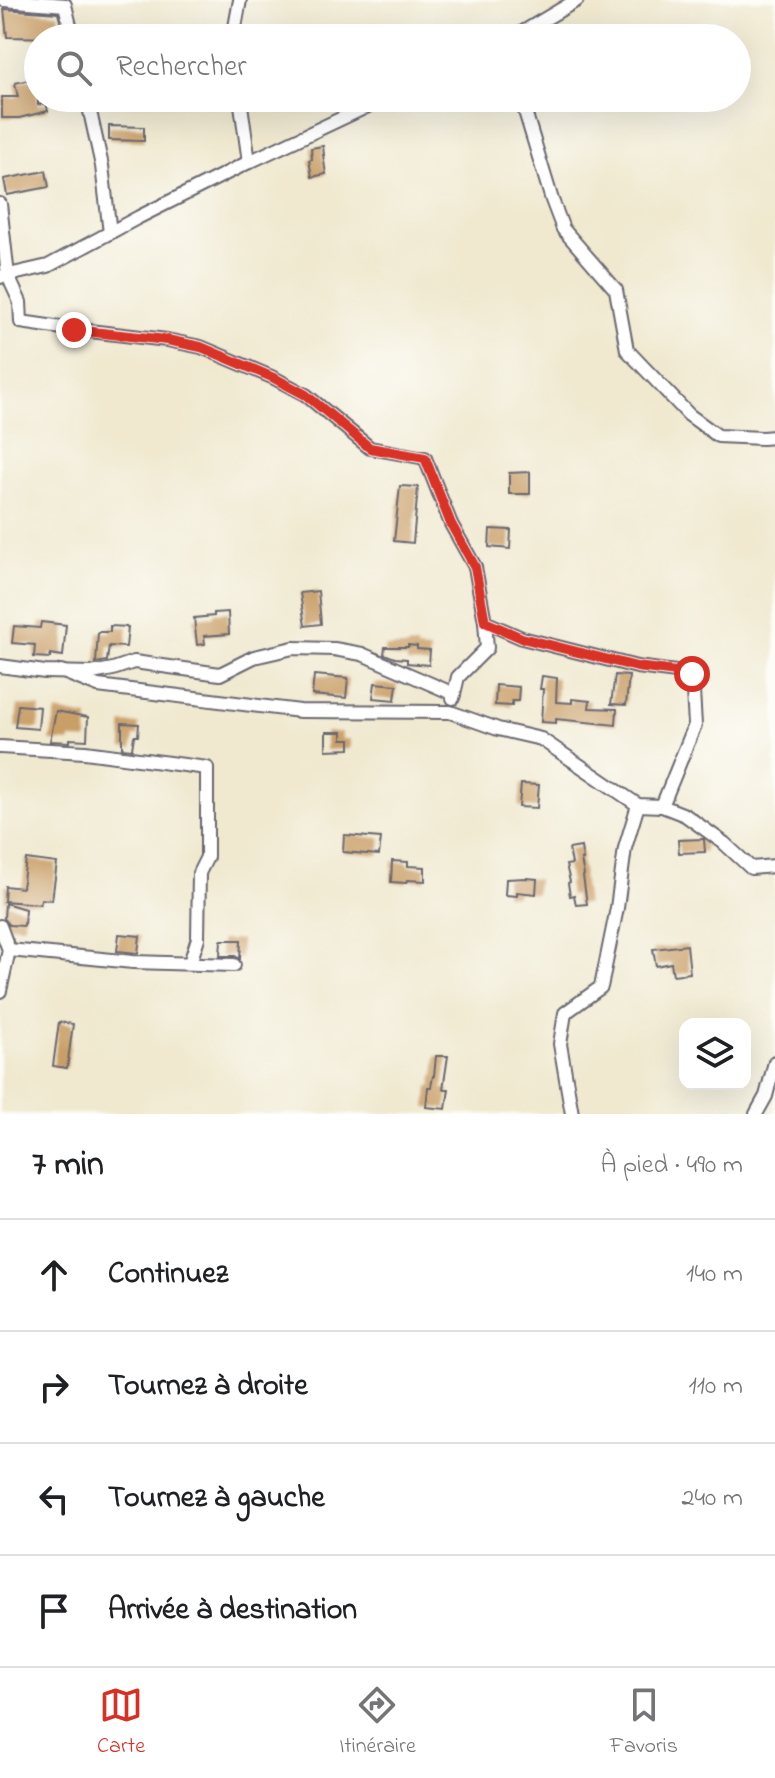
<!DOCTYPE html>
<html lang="fr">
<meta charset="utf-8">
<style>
:root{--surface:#fff;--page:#f2f2f2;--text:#202124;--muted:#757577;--line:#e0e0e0;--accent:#d93025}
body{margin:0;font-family:"Indie Flower",sans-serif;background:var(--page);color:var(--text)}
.controls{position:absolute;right:24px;bottom:24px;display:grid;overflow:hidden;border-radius:16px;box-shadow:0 8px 32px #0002}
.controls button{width:72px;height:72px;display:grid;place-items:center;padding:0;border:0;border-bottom:2px solid var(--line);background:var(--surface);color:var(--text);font:40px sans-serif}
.stop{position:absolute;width:24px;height:24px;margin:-18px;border:6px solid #d93025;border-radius:50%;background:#fff}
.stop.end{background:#d93025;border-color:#fff;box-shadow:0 2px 8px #0008}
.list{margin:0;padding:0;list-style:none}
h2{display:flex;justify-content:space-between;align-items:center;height:104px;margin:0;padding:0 32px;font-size:34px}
h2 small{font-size:26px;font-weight:400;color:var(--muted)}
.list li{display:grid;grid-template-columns:52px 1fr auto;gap:24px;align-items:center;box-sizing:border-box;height:112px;padding:0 32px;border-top:2px solid var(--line)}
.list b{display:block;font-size:30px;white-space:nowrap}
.list em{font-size:26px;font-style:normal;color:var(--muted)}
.icon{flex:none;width:44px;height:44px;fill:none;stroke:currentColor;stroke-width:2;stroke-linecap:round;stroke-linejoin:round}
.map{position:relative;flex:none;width:775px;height:1114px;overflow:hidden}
.search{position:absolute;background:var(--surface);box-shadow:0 8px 32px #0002;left:24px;right:24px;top:24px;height:88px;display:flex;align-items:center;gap:20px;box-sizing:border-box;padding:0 28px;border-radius:44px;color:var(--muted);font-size:30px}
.sheet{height:552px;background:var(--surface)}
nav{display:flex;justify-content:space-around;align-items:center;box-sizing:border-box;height:112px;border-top:2px solid var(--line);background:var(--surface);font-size:22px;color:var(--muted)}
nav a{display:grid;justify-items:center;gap:4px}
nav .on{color:var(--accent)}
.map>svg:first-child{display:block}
.building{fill:#c99f68}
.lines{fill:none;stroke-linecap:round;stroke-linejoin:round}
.minor-casing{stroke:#6a686f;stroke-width:16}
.minor{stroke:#fff;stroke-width:12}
.route{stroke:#d93025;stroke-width:10}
</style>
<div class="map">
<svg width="775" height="1114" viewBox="0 0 775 1114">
<rect width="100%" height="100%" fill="#fdfcf7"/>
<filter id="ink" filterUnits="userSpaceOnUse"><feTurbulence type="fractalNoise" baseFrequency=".0125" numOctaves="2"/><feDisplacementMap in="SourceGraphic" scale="16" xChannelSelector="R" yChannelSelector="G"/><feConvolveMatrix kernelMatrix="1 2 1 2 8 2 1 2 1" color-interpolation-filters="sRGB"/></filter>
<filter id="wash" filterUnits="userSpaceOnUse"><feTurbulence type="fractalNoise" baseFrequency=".006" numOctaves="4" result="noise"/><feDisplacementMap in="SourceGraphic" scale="32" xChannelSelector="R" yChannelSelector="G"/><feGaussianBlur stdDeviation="1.8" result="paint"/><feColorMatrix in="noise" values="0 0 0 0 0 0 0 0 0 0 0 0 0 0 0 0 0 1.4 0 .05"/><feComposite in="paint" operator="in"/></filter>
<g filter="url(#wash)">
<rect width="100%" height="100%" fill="#f0e9d0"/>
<g id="blocks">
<g class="building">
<path d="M4,9L58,13L60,21L58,38L7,37Z"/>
<path d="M38,78V105L46,103L48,111L19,118H2V97H18L15,83Z"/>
<path d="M109,126L144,127V141L109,140Z"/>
<path d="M323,146L324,155H323L326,174L312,177L309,160L312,159L311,148Z"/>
<path d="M46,171L49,187L7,195L4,179Z"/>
<path d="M530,472V494H509V473Z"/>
<path d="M400,486L418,487L413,543L394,541Z"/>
<path d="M490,529L511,530L510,549L489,547Z"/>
<path d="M318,591L321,624L305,626L300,593Z"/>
<path d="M228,612L229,634L204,636L205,644L197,645L194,618L214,616V613Z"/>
<path d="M41,622L66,625L63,656L50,654V658L34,657L35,645L12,643L14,626L40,628Z"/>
<path d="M110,626L128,627L126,647L109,646L107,661L96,663L98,632H110Z"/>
<path d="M408,645L417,646V649L430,650L429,665L407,663V659L395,658L384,654L385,647H408Z"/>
<path d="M314,675L348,678L346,698L312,695Z"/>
<path d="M615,675L629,676L626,705L611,704Z"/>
<path d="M542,676L557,678L556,702L572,703V699L590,701L589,708L617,709L616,725L556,719V723L541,722L543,689H540Z"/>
<path d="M375,683L397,685L395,700L373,698Z"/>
<path d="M496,685L519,687L518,701H512V706L495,705Z"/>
<path d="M18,705L40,707L38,729L15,727Z"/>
<path d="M56,711L88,717L87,740L70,739V742L50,741Z"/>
<path d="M122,723L139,724L138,736H134L132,749L122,748Z"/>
<path d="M326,732H342V739H350V749L326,750Z"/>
<path d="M521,784L539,785L537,808L519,807Z"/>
<path d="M344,835L381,838L379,855L343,852Z"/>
<path d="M704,839L705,852L679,853L678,840Z"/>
<path d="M581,847L583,860H581L584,875L583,876L587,904L576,905L574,895L570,896L568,883L570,882L566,865L572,864L569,849Z"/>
<path d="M26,859L57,863L52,900L41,899L40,904L4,901L5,886L22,888Z"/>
<path d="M392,861L408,862V866L425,867V881L407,880L406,883L391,882Z"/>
<path d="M526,878L537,879L536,894L517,892V896L505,895L506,879Z"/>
<path d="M5,903L25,909L24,926L9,925L4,918Z"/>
<path d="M119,934L140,936L138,953L117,951Z"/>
<path d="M221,940H241L240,959L235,956H220Z"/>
<path d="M687,945L690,973L673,975L671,963L656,966L653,949Z"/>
<path d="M59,1022L73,1024L67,1068L53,1066Z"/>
<path d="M436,1056H448L443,1089H449L446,1109L426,1107L428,1087H431L433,1076H434Z"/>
</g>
</g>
</g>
<g filter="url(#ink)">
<use href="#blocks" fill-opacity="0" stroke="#6a686f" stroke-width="2"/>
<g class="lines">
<defs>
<g id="minor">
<path d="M4,0L65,5L73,38"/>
<path d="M233,38L240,0"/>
<path d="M513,38L577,0"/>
<path d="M87,98L102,166L110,233"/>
<path d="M240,98L249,162"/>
<path d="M519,98L524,108L552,200L563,229L616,290L627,350L689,415L718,436L762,438L775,437"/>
<path d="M0,204L8,276L20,302L21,322L55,327L167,340L201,347L274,378L306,395L370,448L425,458L451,524L475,567L485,622L522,638L637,667L692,674L695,725L662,806"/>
<path d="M0,277L48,266L139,217L249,162L385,98"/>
<path d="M0,666L45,672L92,673L113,669L134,662L220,674L254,657L293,648L334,649L362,654L454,694"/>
<path d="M61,671L98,686L300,711L450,712L498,729L541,739L638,805L662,806L685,815L724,843L751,868L775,866"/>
<path d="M453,698L458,677L487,648L485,622"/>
<path d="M0,747L85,752L207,768V857L199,873L198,938L190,963"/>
<path d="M0,926L9,950L0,991"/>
<path d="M9,950L133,962L234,965"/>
<path d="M572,1114L560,1044L565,1013L601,987L617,908L625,848L638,805"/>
<path d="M756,1114L766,1096L775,1062"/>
</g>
</defs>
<use href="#minor" class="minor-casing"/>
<use href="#minor" class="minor"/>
</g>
</g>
<g class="lines" filter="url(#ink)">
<path class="route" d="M74,330L167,340L201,347L274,378L306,395L370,448L425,458L451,524L475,567L485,622L522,638L637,667L692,674"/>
</g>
</svg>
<div class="controls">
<button><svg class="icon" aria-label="layers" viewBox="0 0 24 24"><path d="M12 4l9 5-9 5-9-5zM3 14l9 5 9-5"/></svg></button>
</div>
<div class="stop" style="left:692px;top:674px"></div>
<div class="stop end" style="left:74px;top:330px"></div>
<div class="search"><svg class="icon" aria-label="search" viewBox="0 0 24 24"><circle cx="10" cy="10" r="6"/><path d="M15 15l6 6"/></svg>Rechercher</div>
</div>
<section class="sheet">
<h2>7 min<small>À pied · 490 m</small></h2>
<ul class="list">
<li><svg class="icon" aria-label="ahead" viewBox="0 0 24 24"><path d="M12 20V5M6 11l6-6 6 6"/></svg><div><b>Continuez</b></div><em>140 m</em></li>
<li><svg class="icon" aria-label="right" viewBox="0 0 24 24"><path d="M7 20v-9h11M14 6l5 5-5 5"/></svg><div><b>Tournez à droite</b></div><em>110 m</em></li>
<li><svg class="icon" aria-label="left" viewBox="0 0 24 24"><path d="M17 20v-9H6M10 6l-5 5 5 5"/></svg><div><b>Tournez à gauche</b></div><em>240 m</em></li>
<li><svg class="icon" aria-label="arrive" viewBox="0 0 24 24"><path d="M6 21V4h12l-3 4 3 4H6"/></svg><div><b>Arrivée à destination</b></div></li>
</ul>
</section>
<nav>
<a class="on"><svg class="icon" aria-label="map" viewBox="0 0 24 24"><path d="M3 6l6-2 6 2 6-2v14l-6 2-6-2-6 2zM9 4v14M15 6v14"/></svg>Carte</a>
<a><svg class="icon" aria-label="directions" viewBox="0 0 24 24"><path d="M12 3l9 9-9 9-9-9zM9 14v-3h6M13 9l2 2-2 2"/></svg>Itinéraire</a>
<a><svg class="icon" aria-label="saved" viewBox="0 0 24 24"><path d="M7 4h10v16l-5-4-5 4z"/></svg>Favoris</a>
</nav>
